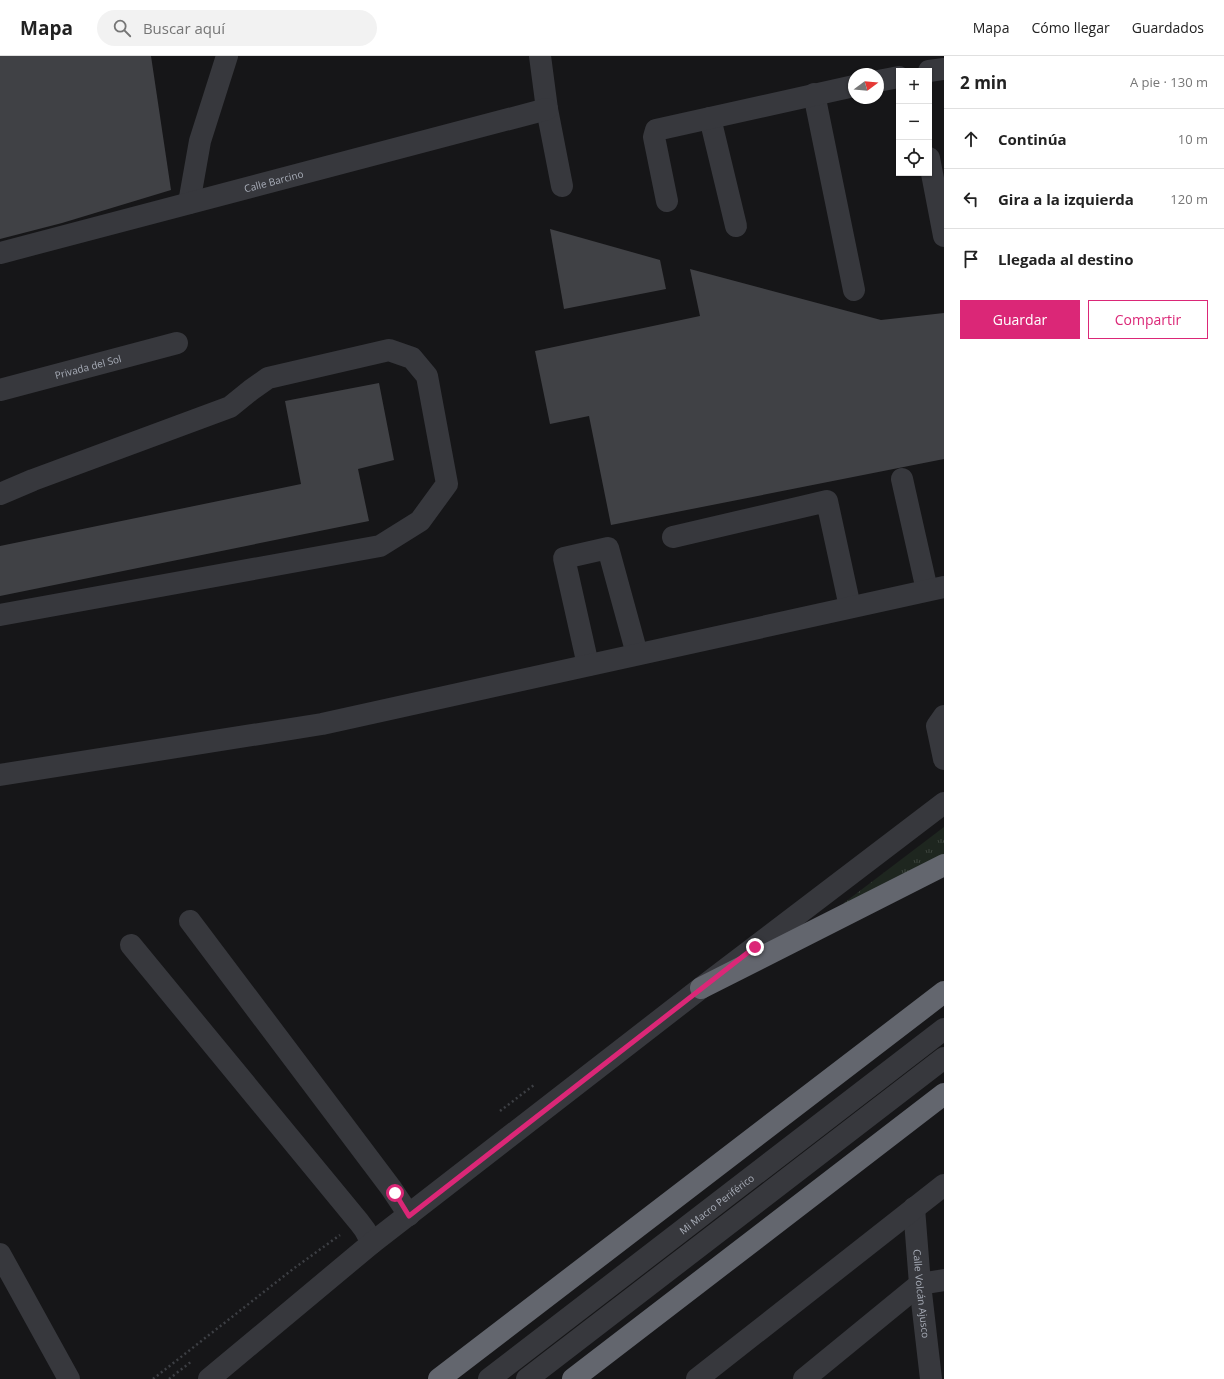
<!DOCTYPE html>
<html lang="es">
<meta charset="utf-8">
<style>
:root{--surface:#fff;--page:#f2f2f2;--text:#222;--muted:#767676;--line:#e0e0e0;--accent:#db2777}
body{margin:0;font-family:"Open Sans",sans-serif;background:var(--page);color:var(--text)}
.controls{position:absolute;right:12px;top:12px;display:grid;overflow:hidden;border-radius:0px;box-shadow:0 1px 3px #0004}
.controls button{width:36px;height:36px;display:grid;place-items:center;padding:0;border:0;border-bottom:1px solid var(--line);background:var(--surface);color:var(--text);font:20px sans-serif}
.compass{position:absolute;left:848px;top:12px;width:36px;height:36px;border-radius:50%;background:var(--surface);box-shadow:0 1px 3px #0004;rotate:74deg}
.stop{position:absolute;width:12px;height:12px;margin:-9px;border:3px solid #db2777;border-radius:50%;background:#fff}
.stop.end{background:#db2777;border-color:#fff;box-shadow:0 1px 4px #0008}
.list{margin:0;padding:0;list-style:none}
h2{display:flex;justify-content:space-between;align-items:center;height:52px;margin:0;padding:0 16px;font-size:17px}
h2 small{font-size:13px;font-weight:400;color:var(--muted)}
.list li{display:grid;grid-template-columns:26px 1fr auto;gap:12px;align-items:center;box-sizing:border-box;height:60px;padding:0 16px;border-top:1px solid var(--line)}
.list b{display:block;font-size:15px;white-space:nowrap}
.list em{font-size:13px;font-style:normal;color:var(--muted)}
.actions{display:flex;gap:8px;padding:12px 16px}
.actions a{flex:1;padding:9px 0;border:1px solid var(--accent);border-radius:0px;text-align:center;font-size:14px;color:var(--accent)}
.actions .main{background:var(--accent);color:#fff}
.icon{flex:none;width:22px;height:22px;fill:none;stroke:currentColor;stroke-width:2;stroke-linecap:round;stroke-linejoin:round}
.map{position:relative;flex:none;width:944px;height:1323px;overflow:hidden}
header{display:flex;align-items:center;gap:24px;box-sizing:border-box;height:56px;padding:0 20px;background:var(--surface);border-bottom:1px solid var(--line)}
header strong{font-size:19px}
nav{display:flex;gap:22px;margin-inline-start:auto;font-size:14px}
.search{width:280px;height:36px;background:var(--page);display:flex;align-items:center;gap:10px;box-sizing:border-box;padding:0 14px;border-radius:22px;color:var(--muted);font-size:15px}
main{display:flex}
aside{flex:1;background:var(--surface)}
.map>svg:first-child{display:block}
.grass{fill:url(#grass-tufts)}
.building{fill:#404145}
.lines{fill:none;stroke-linecap:round;stroke-linejoin:round}
.path{stroke:#3d3f44;stroke-width:2.5;stroke-dasharray:2 3;stroke-linecap:butt}
.minor{stroke:#37383d;stroke-width:22}
.highway{stroke:#63666e;stroke-width:22}
.route{stroke:#db2777;stroke-width:5}
.labels{text-anchor:middle;dominant-baseline:central;stroke-width:3.5;stroke-linejoin:round;paint-order:stroke}
.street-label{font-size:10px;fill:#a8adb8;stroke:#111113}
</style>
<header>
<strong>Mapa</strong>
<div class="search"><svg class="icon" aria-label="search" viewBox="0 0 24 24"><circle cx="10" cy="10" r="6"/><path d="M15 15l6 6"/></svg>Buscar aquí</div>
<nav><a>Mapa</a><a>Cómo llegar</a><a>Guardados</a></nav>
</header>
<main>
<div class="map">
<svg width="944" height="1323" viewBox="0 0 944 1323">
<defs>
<pattern id="grass-tufts" width="24" height="20" patternUnits="userSpaceOnUse"><rect width="24" height="20" fill="#1e261f"/><path d="M3 7l-1-3M5 7V3M7 7l1-3M15 17l-1-3M17 17v-4M19 17l1-3" fill="none" stroke="#3c433d"/></pattern>
</defs>
<rect width="100%" height="100%" fill="#161618"/>
<path class="grass" d="M944,771V798L832,856Z"/>
<g class="building">
<path d="M0,0H151L171,134L62,167L0,183Z"/>
<path d="M550,173L660,204L666,233L564,253Z"/>
<path d="M690,213L881,264L944,257V403L611,469L589,360L550,368L535,295L700,260Z"/>
<path d="M379,327L394,404L358,413L369,465L0,540V490L301,428L285,345Z"/>
</g>
<g class="lines">
<g class="path">
<path d="M500,1055L534,1029"/>
<path d="M153,1323L293,1213L340,1179"/>
<path d="M169,1323L192,1305"/>
</g>
<g class="minor">
<path d="M540,0L547,53L562,130"/>
<path d="M929,15L944,13"/>
<path d="M878,25L899,21"/>
<path d="M814,38L854,234"/>
<path d="M710,62L736,170"/>
<path d="M929,102L944,180"/>
<path d="M667,145L654,81L656,74L854,30"/>
<path d="M189,147L200,85L227,0"/>
<path id="s1" d="M0,197L547,53"/>
<path id="s2" d="M0,334L177,287"/>
<path d="M902,423L927,534"/>
<path d="M0,438L33,424L230,351L251,334L268,322L389,294L412,302L427,320L447,428L420,465L380,490L0,559"/>
<path d="M673,481L827,445L850,551"/>
<path d="M588,609L564,502L608,492L637,598"/>
<path d="M944,660L937,670L944,703"/>
<path d="M0,719L322,668L944,531"/>
<path d="M190,865L391,1132L409,1159"/>
<path d="M131,889L359,1166L365,1174L372,1187"/>
<path id="s3" d="M914,1152L920,1228L931,1323"/>
<path d="M0,1198L69,1323"/>
<path d="M209,1323L372,1187L701,932L944,747"/>
<path id="s4" d="M489,1323L944,973"/>
<path d="M527,1323L944,1002"/>
<path d="M697,1323L944,1129"/>
<path d="M804,1323L920,1228L944,1224"/>
</g>
<g class="highway">
<path d="M701,932L944,809"/>
<path d="M439,1323L944,936"/>
<path d="M573,1323L944,1038"/>
</g>
</g>
<g class="lines">
<path class="route" d="M395,1137L409,1160L755,891"/>
</g>
<g class="labels">
<g class="street-label">
<text stroke="none"><textPath href="#s1" startOffset="283">Calle Barcino</textPath></text>
<text stroke="none"><textPath href="#s2" startOffset="91">Privada del Sol</textPath></text>
<text stroke="none"><textPath href="#s4" startOffset="287">Mi Macro Periférico</textPath></text>
<text stroke="none"><textPath href="#s3" startOffset="86">Calle Volcán Ajusco</textPath></text>
</g>
</g>
</svg>
<div class="controls">
<button>+</button>
<button>−</button>
<button><svg class="icon" aria-label="locate" viewBox="0 0 24 24"><circle cx="12" cy="12" r="6"/><path d="M12 2v4M12 18v4M2 12h4M18 12h4"/></svg></button>
</div>
<svg class="compass" viewBox="-18 -18 36 36"><path d="M0-13l5 13h-10z" fill="#e53935"/><path d="M0 13l5-13h-10z" fill="#767676"/></svg>
<div class="stop" style="left:395px;top:1137px"></div>
<div class="stop end" style="left:755px;top:891px"></div>
</div>
<aside>
<h2>2 min<small>A pie · 130 m</small></h2>
<ul class="list">
<li><svg class="icon" aria-label="ahead" viewBox="0 0 24 24"><path d="M12 20V5M6 11l6-6 6 6"/></svg><div><b>Continúa</b></div><em>10 m</em></li>
<li><svg class="icon" aria-label="left" viewBox="0 0 24 24"><path d="M17 20v-9H6M10 6l-5 5 5 5"/></svg><div><b>Gira a la izquierda</b></div><em>120 m</em></li>
<li><svg class="icon" aria-label="arrive" viewBox="0 0 24 24"><path d="M6 21V4h12l-3 4 3 4H6"/></svg><div><b>Llegada al destino</b></div></li>
</ul>
<div class="actions"><a class="main">Guardar</a><a>Compartir</a></div>
</aside>
</main>
